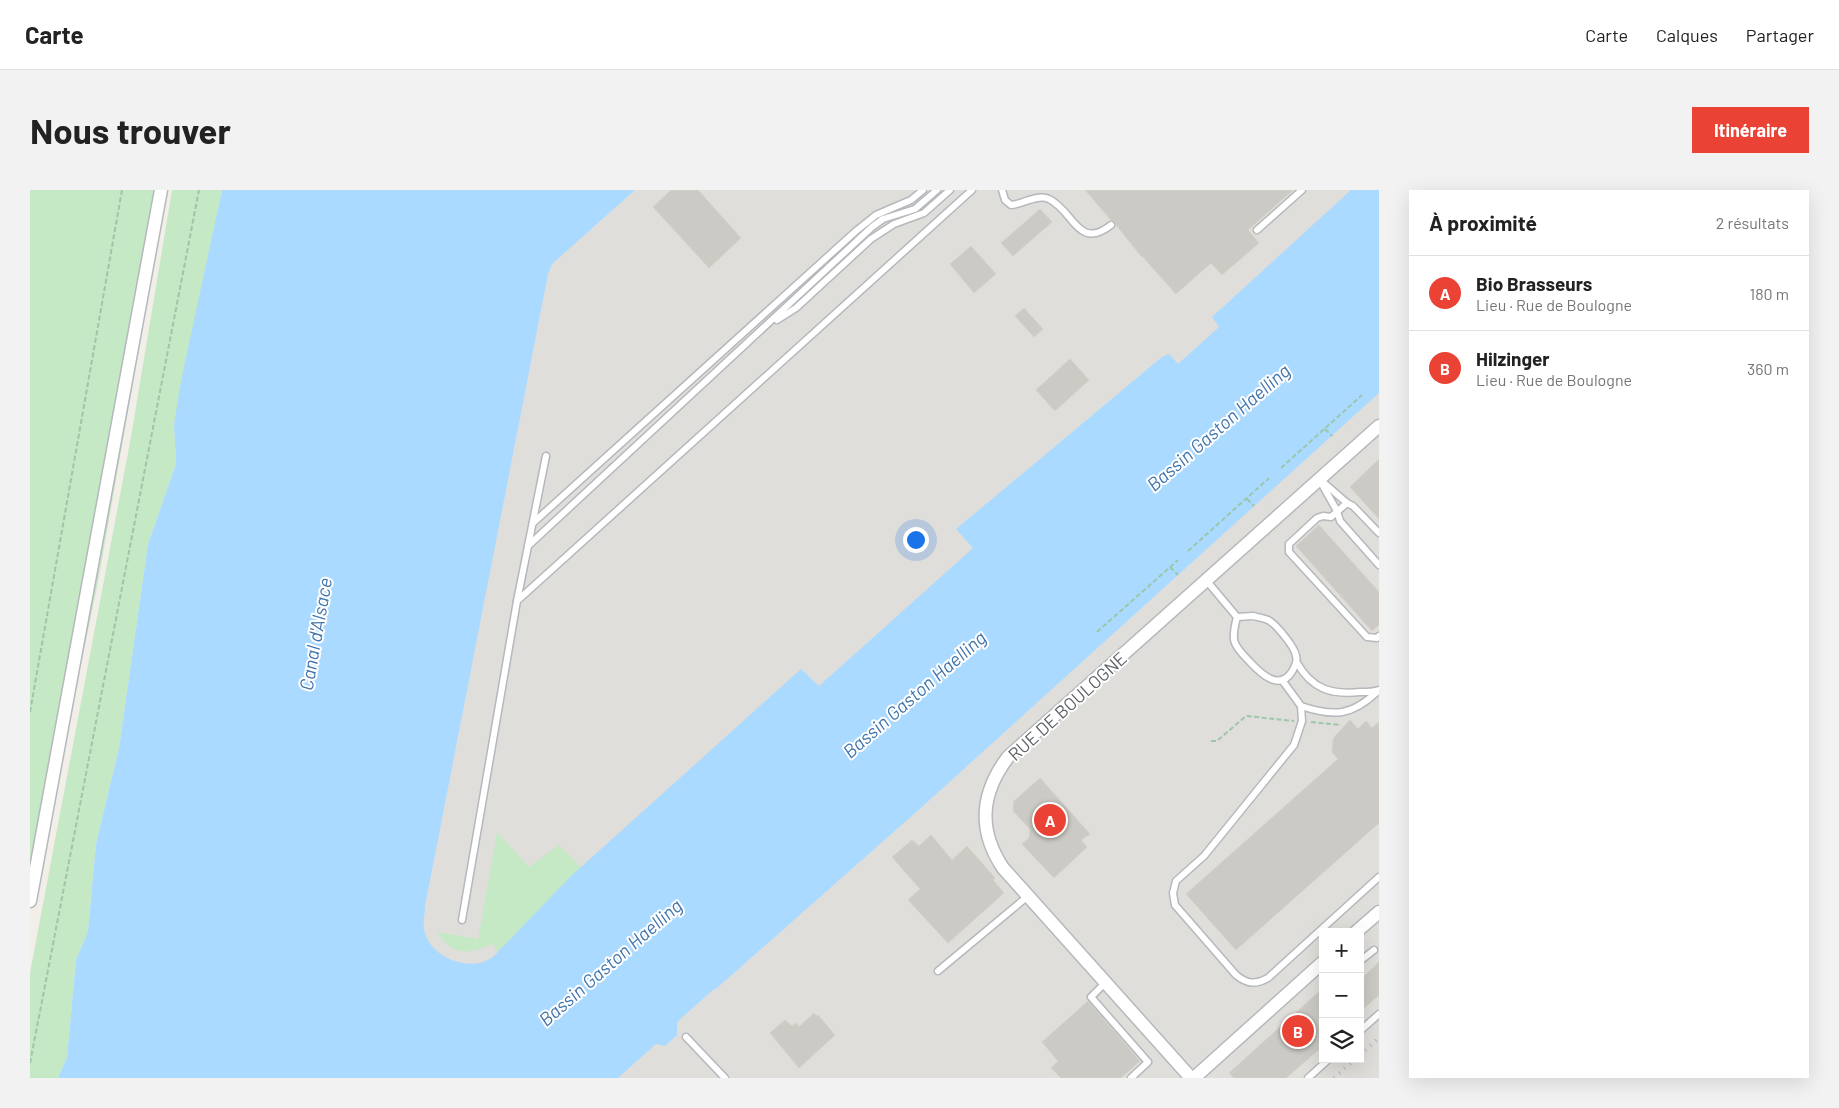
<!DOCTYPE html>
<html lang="fr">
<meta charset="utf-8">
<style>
:root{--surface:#fff;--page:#f2f2f2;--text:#222;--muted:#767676;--line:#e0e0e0;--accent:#ea4335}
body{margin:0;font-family:Barlow,sans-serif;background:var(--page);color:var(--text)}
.controls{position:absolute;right:15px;bottom:15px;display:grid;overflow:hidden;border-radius:0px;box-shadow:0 5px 20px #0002}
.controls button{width:45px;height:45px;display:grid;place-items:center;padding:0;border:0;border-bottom:1px solid var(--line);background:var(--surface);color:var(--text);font:25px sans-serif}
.you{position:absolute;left:885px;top:349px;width:18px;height:18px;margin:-12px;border:4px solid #fff;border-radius:50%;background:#1a73e8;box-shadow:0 0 0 8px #1a73e833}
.badge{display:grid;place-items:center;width:32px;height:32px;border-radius:50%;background:var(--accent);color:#fff;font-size:16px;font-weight:700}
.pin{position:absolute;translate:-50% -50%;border:2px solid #fff;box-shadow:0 1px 5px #0006}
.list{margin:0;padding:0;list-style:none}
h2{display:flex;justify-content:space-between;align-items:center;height:65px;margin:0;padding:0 20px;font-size:21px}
h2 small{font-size:16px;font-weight:400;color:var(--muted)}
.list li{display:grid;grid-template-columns:32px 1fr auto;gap:15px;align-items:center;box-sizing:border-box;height:75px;padding:0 20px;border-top:1px solid var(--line)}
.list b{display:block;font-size:19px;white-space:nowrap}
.list p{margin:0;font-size:16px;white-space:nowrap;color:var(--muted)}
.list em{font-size:16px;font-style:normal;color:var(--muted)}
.icon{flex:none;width:28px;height:28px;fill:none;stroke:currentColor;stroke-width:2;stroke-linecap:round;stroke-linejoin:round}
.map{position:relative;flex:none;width:1349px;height:888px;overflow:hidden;border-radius:0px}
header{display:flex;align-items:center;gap:30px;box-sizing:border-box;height:70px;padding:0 25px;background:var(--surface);border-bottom:1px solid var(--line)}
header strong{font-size:24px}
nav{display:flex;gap:28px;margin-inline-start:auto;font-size:18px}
.intro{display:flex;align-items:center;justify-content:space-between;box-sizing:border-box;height:120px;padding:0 30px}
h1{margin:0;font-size:35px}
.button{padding:12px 22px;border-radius:0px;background:var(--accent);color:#fff;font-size:18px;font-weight:700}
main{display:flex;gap:30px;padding:0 30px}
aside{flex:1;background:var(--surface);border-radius:0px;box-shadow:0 5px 20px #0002}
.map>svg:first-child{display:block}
.industrial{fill:#e0deda;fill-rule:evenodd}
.green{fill:#c5e8c5}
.water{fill:#aadaff}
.building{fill:#cccac5;stroke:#d6d1c6}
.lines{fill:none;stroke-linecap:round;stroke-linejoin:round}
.lane-casing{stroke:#b5b8bc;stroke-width:9}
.street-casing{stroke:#b5b8bc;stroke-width:15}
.path{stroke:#9cc7a9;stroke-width:2;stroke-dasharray:5 2.5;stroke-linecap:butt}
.lane{stroke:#fff;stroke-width:6}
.street{stroke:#fff;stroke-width:12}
.rail{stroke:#b6b7b8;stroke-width:4;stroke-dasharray:1 6;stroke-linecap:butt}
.labels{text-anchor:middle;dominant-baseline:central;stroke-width:4;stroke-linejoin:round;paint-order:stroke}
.street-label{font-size:18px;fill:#5f6368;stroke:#fff}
.water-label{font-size:19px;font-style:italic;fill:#4174aa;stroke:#fff}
</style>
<header>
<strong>Carte</strong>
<nav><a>Carte</a><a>Calques</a><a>Partager</a></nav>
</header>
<div class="intro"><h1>Nous trouver</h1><a class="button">Itinéraire</a></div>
<main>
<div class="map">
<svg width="1349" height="888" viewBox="0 0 1349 888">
<rect width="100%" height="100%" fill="#f1efe8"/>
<path class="industrial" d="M474,0H1349V888H270ZM1293,742H1330V869H1293Z"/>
<g class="green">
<path d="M0,0H137L68,392L0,720Z"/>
<path d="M142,0H192L144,234L146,274L118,354L89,558L66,654L58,741L46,770L37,867L28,888H0V783L101,247Z"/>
<path d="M467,642L499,677L529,655L551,677L468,762L462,754C438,765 423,766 407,742L448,749Z"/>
</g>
<path class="water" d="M192,0H605L522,74L518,84L395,716C395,723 393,732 394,739C398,763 427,777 449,773C454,772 459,769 463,767L541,686L771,479L789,496L943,358L926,339L1132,167L1139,164L1148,174L1189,137L1182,127L1321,0H1349V203L893,616L687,798L683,800L647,832V845L635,856L626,854L588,888H28L37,867L46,770L58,741L66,654L89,558L118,354L146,274L144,234L151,191Z"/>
<g class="building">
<path d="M641,0H668L711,48L679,78L623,17Z"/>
<path d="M1055,0H1263L1218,40L1229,53L1192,85L1181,73L1146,104L1112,66H1111L1086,35L1085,32L1081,30Z"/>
<path d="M1010,19L1022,32L983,66L971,53Z"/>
<path d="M941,56L966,84L944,103L920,74Z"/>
<path d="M994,118L1013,139L1004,147L985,126Z"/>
<path d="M1040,169L1059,190L1025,221L1006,200Z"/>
<path d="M1349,269V329L1320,297Z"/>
<path d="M1289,335L1349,402V435L1342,441L1266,356Z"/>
<path d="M1320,530L1328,539L1336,531L1342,538L1349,532V633L1206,760L1156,704L1308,569L1302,562L1303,550L1305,546Z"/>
<path d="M1010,588L1060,644L1051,650L1057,657L1024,688L992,654L999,648L1000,639L983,621L984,611Z"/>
<path d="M901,645L922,670L937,656L965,688L963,690L974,703L918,753L878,710L890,699L862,667L882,650L889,656Z"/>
<path d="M1349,772V805L1330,822V790Z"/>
<path d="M1293,798V856L1256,888H1204L1199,883Z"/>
<path d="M1058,811L1110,871L1091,888H1031L1021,878L1028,871L1012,852Z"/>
<path d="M784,823L787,826L788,825L805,845L769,878L740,843L755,830L762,836L766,833L769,837Z"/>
</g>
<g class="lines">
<defs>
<g id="lane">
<path d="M972,0L975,10L981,15C993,14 1007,4 1019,9C1044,21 1048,61 1081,35"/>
<path d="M1227,40L1272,0"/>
<path d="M747,130L766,118L841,49L864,34L894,23L920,0"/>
<path d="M1289,289L1307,321L1310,331L1349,375"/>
<path d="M1294,293L1317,313L1323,316L1349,343"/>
<path d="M1317,313L1301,327L1293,326L1287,328L1259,354V362L1337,447L1347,448L1349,446"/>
<path d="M503,333L826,41L846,25L881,10L893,0"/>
<path d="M498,356L842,37L853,29L885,19L907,0"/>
<path d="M1176,390L1207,427"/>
<path d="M487,411L516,266"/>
<path d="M1223,426C1227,427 1233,428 1238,430C1245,433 1265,457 1266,466C1268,472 1265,475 1263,480C1250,503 1230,483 1219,471C1202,454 1201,450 1207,427Z"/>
<path d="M1267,473C1282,499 1301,505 1330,502C1336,502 1343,502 1349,500"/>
<path d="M1252,490L1271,516L1272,531L1264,555L1174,666L1146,691L1143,703L1145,715L1206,785C1217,794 1225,795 1238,788L1349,687"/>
<path d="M1271,516C1304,527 1322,526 1348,501"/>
<path d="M432,730L487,411L942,0"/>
<path d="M1330,771L1344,760"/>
<path d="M908,781L998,706"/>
<path d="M1076,792L1061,807L1118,872L1101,888"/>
<path d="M1330,841L1349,824"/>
<path d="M656,847L695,888"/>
<path d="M1278,888L1299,869"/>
</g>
<g id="street">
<path d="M0,711L131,0"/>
<path d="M1326,742L1349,722"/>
<path d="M1161,888L973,678C947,639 951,603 978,567L1349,236"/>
<path d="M1164,888L1293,772"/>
</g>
</defs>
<use href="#lane" class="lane-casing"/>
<use href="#street" class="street-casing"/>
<g class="path">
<path d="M1295,239L1302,246"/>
<path d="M1251,278L1332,205"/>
<path d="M1217,309L1224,316"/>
<path d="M1158,361L1239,288"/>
<path d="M1140,377L1148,385"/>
<path d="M1067,442L1148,370"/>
<path d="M0,522L92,0"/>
<path d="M1281,532L1311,535"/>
<path d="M1181,551H1187L1216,526L1264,531"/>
<path d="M0,873L169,0"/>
</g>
<use href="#lane" class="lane"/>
<use href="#street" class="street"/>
<g class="rail">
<path d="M1330,865L1349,848"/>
<path d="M1304,888L1325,869"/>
</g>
</g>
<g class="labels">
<g class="street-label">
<text transform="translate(1037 516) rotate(-42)">RUE DE BOULOGNE</text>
</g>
<g class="water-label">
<text transform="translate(1188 237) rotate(-41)">Bassin Gaston Haelling</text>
<text transform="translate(285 444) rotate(-80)">Canal d'Alsace</text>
<text transform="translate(884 504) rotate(-41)">Bassin Gaston Haelling</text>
<text transform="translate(580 772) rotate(-41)">Bassin Gaston Haelling</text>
</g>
</g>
</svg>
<div class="controls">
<button>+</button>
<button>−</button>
<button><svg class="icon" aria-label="layers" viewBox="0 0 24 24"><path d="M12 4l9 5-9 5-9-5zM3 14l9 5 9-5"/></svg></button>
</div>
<div class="you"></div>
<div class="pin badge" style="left:1020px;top:630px">A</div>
<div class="pin badge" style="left:1268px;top:841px">B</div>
</div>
<aside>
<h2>À proximité<small>2 résultats</small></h2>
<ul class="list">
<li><span class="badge">A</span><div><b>Bio Brasseurs</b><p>Lieu · Rue de Boulogne</p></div><em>180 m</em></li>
<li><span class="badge">B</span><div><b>Hilzinger</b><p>Lieu · Rue de Boulogne</p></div><em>360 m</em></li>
</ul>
</aside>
</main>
